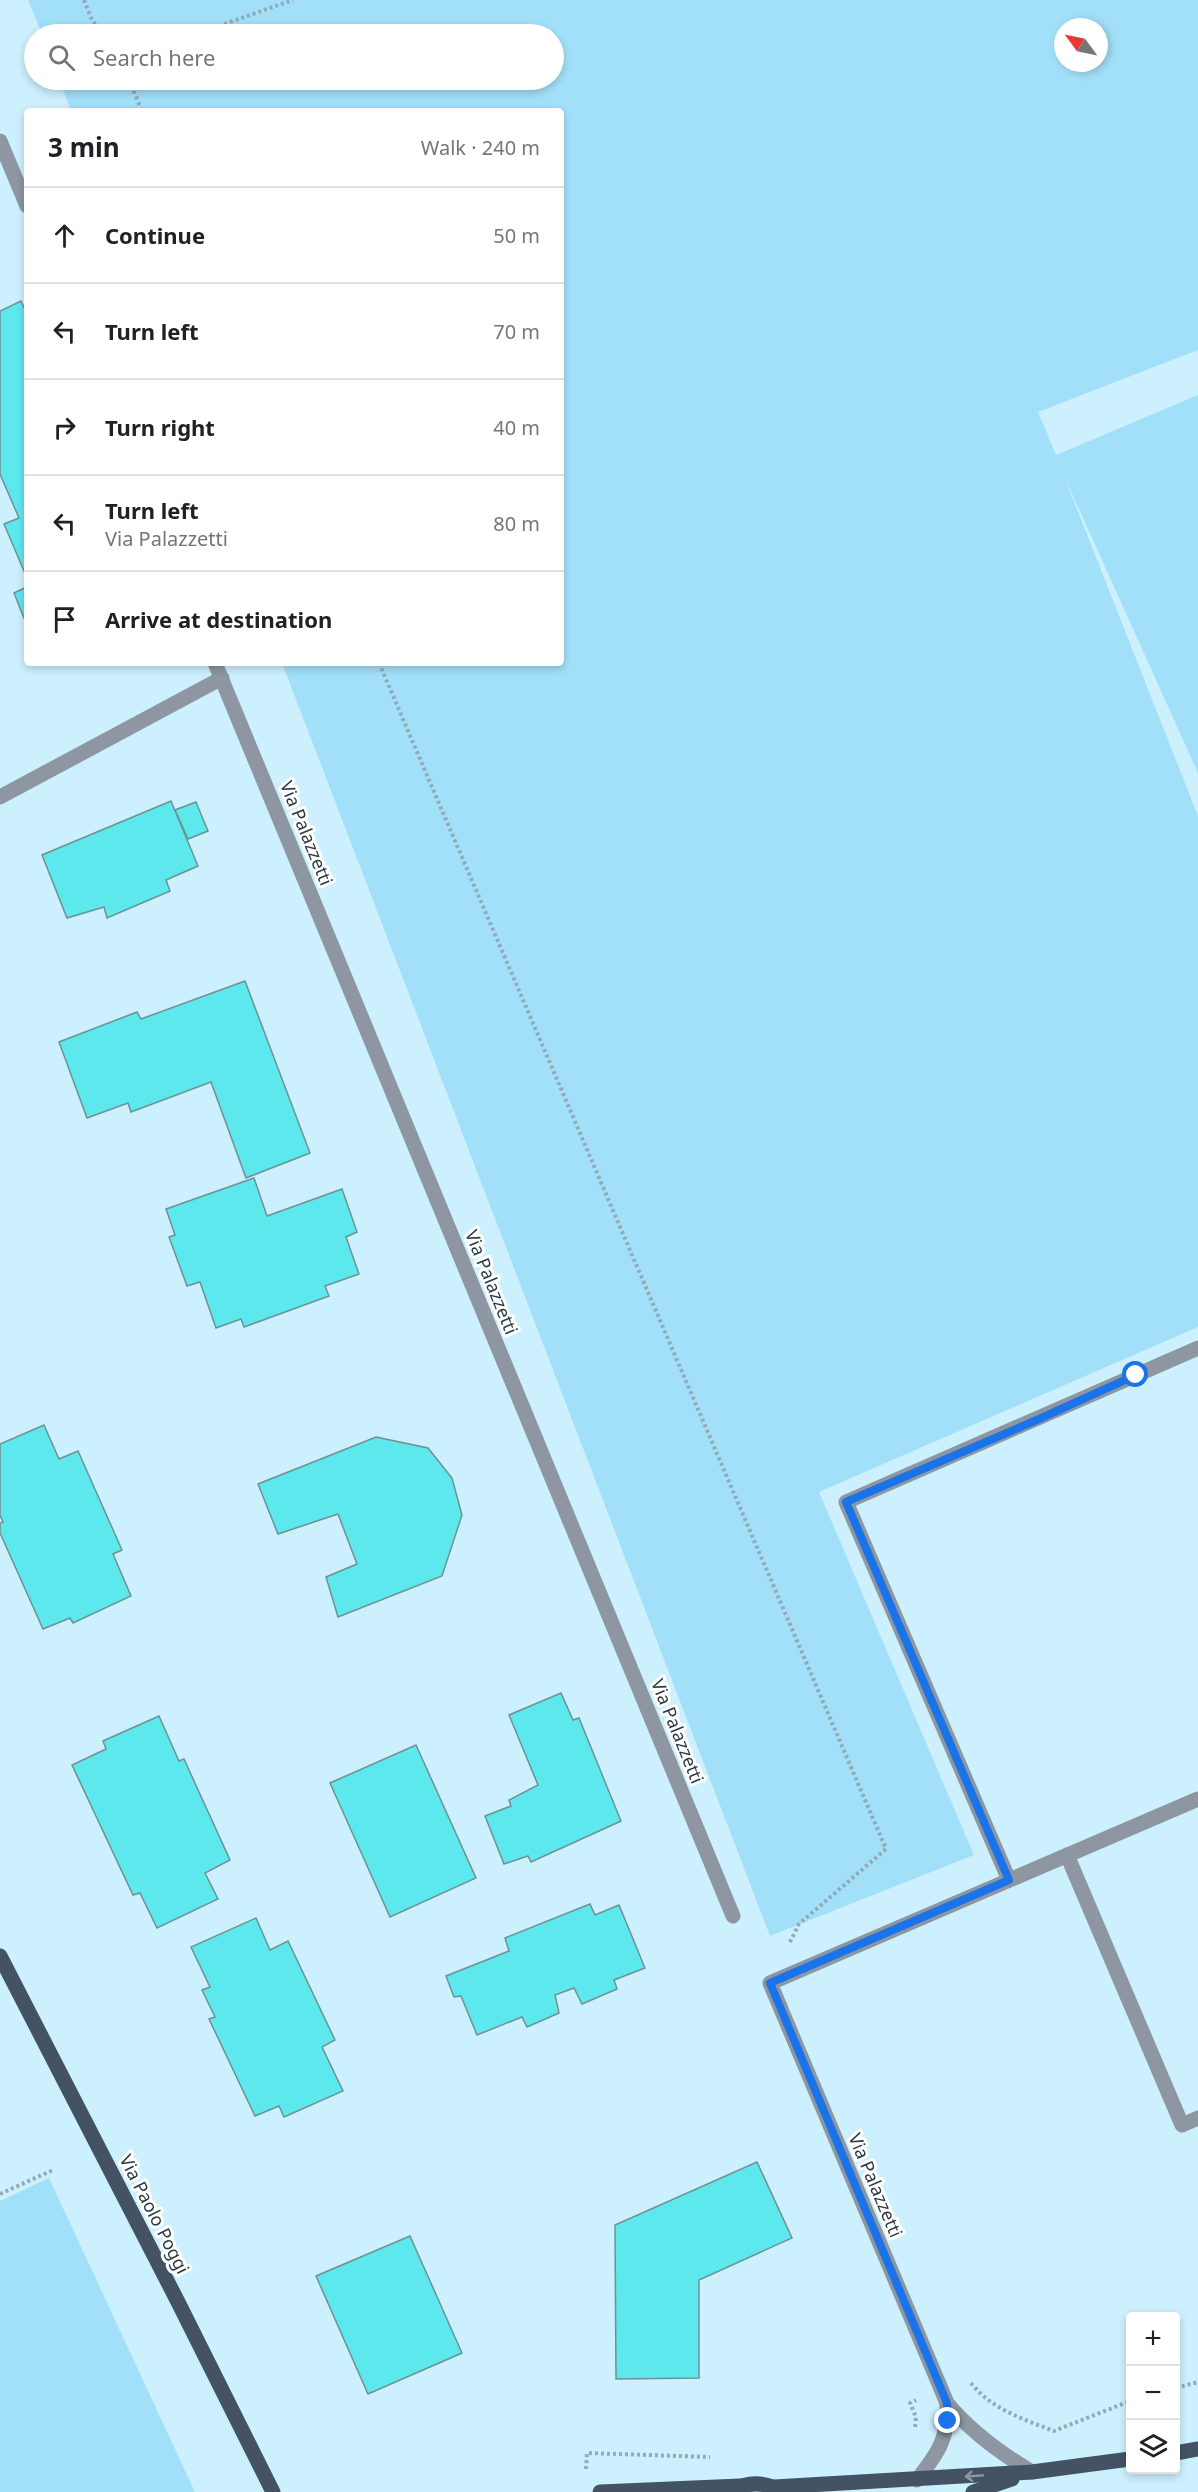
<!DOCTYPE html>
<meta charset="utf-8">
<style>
:root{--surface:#fff;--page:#f2f2f2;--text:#202124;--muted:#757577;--line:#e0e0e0}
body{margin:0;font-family:"Noto Sans",sans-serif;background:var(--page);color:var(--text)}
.controls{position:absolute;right:18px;bottom:18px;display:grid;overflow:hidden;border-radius:6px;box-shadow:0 3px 9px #0003}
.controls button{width:54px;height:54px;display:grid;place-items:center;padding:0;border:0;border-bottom:2px solid var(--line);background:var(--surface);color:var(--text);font:30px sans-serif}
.compass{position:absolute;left:1054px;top:18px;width:54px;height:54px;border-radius:50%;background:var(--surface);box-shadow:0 3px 9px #0003;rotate:303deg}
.stop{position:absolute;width:18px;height:18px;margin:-14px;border:4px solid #1a73e8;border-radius:50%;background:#fff}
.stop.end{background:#1a73e8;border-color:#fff;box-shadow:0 2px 6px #0008}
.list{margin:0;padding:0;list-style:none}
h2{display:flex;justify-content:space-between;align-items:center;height:78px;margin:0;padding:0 24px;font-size:26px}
h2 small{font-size:20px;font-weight:400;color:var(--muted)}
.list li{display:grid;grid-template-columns:39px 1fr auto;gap:18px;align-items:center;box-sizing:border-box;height:96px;padding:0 24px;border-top:2px solid var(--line)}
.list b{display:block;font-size:22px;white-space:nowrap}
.list p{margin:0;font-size:20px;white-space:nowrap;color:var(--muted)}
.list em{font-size:20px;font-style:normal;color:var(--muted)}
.icon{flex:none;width:33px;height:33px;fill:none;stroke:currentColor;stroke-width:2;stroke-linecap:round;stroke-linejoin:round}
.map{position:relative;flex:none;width:1198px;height:2492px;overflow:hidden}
.search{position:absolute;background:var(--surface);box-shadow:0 3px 9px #0003;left:24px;top:24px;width:540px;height:66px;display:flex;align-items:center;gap:15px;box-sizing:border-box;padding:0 21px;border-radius:33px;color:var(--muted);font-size:22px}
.panel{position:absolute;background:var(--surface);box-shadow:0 3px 9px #0003;left:24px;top:108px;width:540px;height:558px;border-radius:6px}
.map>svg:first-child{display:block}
.green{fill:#a2e0f9;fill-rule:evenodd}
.building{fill:#5ce8ed;stroke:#6d9293;stroke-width:1.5}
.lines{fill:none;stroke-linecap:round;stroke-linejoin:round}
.path{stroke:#90abb6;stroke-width:4;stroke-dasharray:3 3;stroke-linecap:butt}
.minor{stroke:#8d96a1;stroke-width:15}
.major{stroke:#435364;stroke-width:15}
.oneway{stroke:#8e98a2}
.route{stroke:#1a73e8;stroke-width:8}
.labels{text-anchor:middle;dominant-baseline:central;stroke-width:6;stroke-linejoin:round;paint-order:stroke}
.street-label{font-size:18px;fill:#2b393f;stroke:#fff}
</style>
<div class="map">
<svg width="1198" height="2492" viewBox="0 0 1198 2492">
<rect width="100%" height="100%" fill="#cdf0fe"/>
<g class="green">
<path d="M28,0H1198V350L1038,412L1056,455L1198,395V773L1064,476L1198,816V1327L819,1492L974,1855L770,1936L282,663H561V111H71L59,80H554V34H42ZM1063,27H1099V63H1063Z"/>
<path d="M49,2178L195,2492H0V2201Z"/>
</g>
<g class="building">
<path d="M21,301L27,314V578L4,524L19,518L0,474V311Z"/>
<path d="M27,587V617L24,618L14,593Z"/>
<path d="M171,801L198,866L166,880L170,891L107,918L104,907L67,918L42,855Z"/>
<path d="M196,802L208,831L188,839L175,810Z"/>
<path d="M245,981L310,1153L246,1178L211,1082L131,1112L128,1103L87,1118L59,1042L137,1012L141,1019Z"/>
<path d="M254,1178L267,1216L342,1189L357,1232L346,1237L359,1274L325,1286L329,1296L244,1327L241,1319L216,1328L200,1282L187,1286L169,1237L175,1235L166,1209Z"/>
<path d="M44,1425L59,1459L78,1451L122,1550L113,1554L131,1596L73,1623L70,1618L43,1629L0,1533V1523L3,1522L0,1515V1444Z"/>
<path d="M376,1437L428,1448L452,1478L462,1515L442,1576L338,1617L326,1577L357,1564L338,1514L278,1534L258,1484Z"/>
<path d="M561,1693L573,1720L579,1718L621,1821L531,1862L528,1856L504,1864L485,1816L511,1806L509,1800L538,1785L509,1715Z"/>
<path d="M159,1716L179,1761L184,1759L230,1860L205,1873L218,1899L157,1928L140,1893L133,1895L72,1765L106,1749L103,1741Z"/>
<path d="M416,1745L476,1878L390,1917L330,1783Z"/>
<path d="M590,1904L595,1915L619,1905L645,1968L614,1980L617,1989L582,2004L574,1988L555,1995L559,2013L527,2027L522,2017L477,2035L461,1996L454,1997L446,1976L509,1951L505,1938Z"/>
<path d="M256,1918L270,1950L288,1941L335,2040L322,2047L343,2091L284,2117L279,2106L255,2116L209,2019L215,2017L202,1990L210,1987L191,1947Z"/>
<path d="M757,2162L792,2238L699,2280V2378L616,2379L615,2225Z"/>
<path d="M410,2236L462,2353L368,2394L316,2276Z"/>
</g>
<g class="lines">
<g class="path">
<path d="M84,0L92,20L102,34"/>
<path d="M196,34L293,0"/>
<path d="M129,80L142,111"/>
<path d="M379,663L886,1849L799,1924L789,1944"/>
<path d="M0,2194L53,2170"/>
<path d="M971,2383C991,2409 1025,2420 1054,2431L1130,2401"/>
<path d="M1176,2388L1198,2382"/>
<path d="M915,2427L916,2417L910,2403L916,2400"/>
<path d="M586,2469L587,2453L710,2457"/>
</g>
<g class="minor">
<path d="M0,141L27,206"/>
<path d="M215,663L733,1916"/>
<path d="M0,797L222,678"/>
<path d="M1067,1855L1182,2125L1198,2118"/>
<path d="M1009,1880L846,1502L1198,1348"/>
<path d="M1032,2472C1000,2453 971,2432 947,2403L770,1983L1198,1799"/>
<path d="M917,2480C938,2453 949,2438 947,2403"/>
</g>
<g class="major">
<path d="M0,1956L178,2302L273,2492"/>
<path d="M1176,2453L1198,2449"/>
<path d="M774,2487L1032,2472L1130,2459"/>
<path d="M730,2491C747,2482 764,2481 781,2491"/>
<path d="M600,2492L740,2486"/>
<path d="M973,2492L1012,2479"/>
</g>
</g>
<defs><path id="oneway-shaft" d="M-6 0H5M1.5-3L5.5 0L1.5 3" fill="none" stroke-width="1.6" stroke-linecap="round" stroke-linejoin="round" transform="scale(1.5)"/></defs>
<use class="oneway" href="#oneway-shaft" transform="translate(974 2476) rotate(176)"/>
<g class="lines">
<path class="route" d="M948,2421L947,2403L770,1983L1009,1880L846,1502L1039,1419L1136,1375"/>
</g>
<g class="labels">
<g class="street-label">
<text transform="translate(307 833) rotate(68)">Via Palazzetti</text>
<text transform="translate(492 1282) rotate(68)">Via Palazzetti</text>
<text transform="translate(678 1731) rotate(68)">Via Palazzetti</text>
<text transform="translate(876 2185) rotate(67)">Via Palazzetti</text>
<text transform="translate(155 2214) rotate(63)">Via Paolo Poggi</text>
</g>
</g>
</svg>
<div class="controls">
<button>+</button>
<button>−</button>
<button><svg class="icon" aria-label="layers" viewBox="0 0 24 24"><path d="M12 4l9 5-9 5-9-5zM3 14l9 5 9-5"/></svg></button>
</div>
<svg class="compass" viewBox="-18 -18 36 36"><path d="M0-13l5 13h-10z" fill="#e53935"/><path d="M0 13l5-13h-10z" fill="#757577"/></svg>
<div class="stop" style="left:1136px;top:1375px"></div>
<div class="stop end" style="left:948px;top:2421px"></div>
<div class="search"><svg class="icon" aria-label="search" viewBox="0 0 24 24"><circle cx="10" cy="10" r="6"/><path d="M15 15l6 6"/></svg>Search here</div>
<section class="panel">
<h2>3 min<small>Walk · 240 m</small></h2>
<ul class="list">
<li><svg class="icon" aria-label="ahead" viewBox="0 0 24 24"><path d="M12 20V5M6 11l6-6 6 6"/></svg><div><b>Continue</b></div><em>50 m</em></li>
<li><svg class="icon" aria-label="left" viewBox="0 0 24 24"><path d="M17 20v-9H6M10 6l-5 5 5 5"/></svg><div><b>Turn left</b></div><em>70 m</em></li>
<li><svg class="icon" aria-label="right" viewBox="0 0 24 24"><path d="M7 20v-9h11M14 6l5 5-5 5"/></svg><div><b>Turn right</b></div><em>40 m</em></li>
<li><svg class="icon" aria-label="left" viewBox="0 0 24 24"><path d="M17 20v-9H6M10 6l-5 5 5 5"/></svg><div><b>Turn left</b><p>Via Palazzetti</p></div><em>80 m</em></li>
<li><svg class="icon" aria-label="arrive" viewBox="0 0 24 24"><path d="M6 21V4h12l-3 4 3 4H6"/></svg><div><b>Arrive at destination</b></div></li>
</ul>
</section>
</div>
